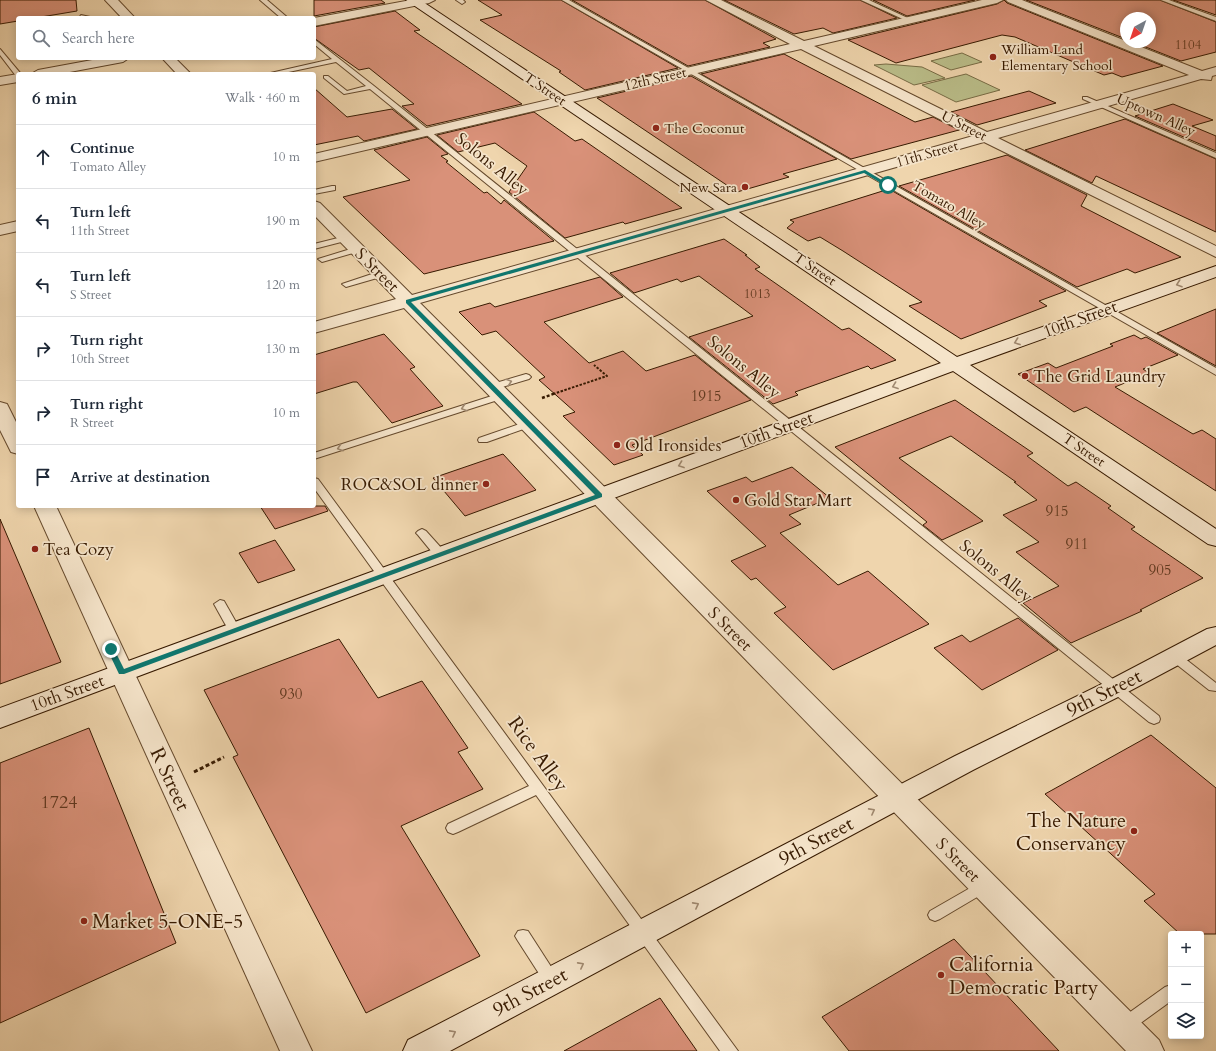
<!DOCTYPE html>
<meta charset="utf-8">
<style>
:root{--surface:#fff;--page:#f2f2f3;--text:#1f2937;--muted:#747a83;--line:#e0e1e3}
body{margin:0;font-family:Cardo,serif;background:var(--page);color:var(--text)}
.controls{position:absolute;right:12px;bottom:12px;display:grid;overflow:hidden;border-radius:4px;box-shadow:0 2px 10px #0003}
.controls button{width:36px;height:36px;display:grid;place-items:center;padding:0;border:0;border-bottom:1px solid var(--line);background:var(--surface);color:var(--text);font:20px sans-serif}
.compass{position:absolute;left:1120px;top:12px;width:36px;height:36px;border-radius:50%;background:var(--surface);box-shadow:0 2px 10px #0003;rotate:220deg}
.stop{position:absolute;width:12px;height:12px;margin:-9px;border:3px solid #0f766e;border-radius:50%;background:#fff}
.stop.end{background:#0f766e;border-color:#fff;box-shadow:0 1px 4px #0008}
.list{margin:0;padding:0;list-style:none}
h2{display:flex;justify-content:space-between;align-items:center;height:52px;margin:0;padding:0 16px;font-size:17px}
h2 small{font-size:13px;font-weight:400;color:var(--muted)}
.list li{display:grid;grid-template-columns:26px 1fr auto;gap:12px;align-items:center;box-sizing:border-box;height:64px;padding:0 16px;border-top:1px solid var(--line)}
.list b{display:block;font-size:15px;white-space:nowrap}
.list p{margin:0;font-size:13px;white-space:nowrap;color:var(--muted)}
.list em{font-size:13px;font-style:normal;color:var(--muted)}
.icon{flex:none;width:22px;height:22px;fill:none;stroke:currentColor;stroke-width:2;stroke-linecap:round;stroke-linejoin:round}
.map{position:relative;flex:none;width:1216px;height:1051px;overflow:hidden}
.search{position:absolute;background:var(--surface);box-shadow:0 2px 10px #0003;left:16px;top:16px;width:300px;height:44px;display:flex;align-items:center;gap:10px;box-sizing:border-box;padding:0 14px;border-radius:4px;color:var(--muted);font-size:15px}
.panel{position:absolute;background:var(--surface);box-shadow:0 2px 10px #0003;left:16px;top:72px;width:300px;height:436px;border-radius:4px}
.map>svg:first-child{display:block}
.green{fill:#babd89;stroke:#786c45}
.building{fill:#d99179;stroke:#371a01}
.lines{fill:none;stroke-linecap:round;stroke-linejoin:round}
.lane-casing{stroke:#65492c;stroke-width:2}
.street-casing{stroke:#65492c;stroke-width:2}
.secondary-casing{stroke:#371a01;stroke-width:2}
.path-far2{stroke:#371a01;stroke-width:2;stroke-dasharray:2.5 1.5;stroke-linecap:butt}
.path-far1{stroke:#371a01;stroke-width:2.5;stroke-dasharray:3 2;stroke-linecap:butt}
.path{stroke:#371a01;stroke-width:3;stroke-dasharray:4 2.5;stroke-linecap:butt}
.lane{fill:#f5e4ca;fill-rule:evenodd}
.street{fill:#f5e4ca;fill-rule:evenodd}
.secondary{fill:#f5e4ca;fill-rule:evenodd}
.oneway{stroke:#a08970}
.route{fill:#0f766e}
.poi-dot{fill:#8f2418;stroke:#f5e4ca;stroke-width:1.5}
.labels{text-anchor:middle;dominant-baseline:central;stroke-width:3.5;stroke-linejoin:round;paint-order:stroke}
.far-number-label{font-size:13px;fill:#60381f}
.far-poi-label{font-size:14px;fill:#371a01;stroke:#f5e4ca;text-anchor:start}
.far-street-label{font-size:14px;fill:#371a01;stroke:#f5e4ca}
.number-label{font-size:15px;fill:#60381f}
.street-label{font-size:17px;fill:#371a01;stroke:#f5e4ca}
.poi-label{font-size:17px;fill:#371a01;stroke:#f5e4ca;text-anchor:start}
.near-number-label{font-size:18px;fill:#60381f}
.near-street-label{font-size:20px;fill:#371a01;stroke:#f5e4ca}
.near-poi-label{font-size:20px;fill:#371a01;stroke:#f5e4ca;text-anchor:start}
</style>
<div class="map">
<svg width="1216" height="1051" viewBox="0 0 1216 1051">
<rect width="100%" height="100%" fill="#efd5ad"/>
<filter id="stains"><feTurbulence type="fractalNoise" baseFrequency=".005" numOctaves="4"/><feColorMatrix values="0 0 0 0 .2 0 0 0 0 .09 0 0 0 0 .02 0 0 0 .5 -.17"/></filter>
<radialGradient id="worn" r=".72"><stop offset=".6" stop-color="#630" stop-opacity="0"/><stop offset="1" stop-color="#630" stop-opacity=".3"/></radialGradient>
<g class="green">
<path d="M962,53L982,62L951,70L931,61Z"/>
<path d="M886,64L922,67L945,78L914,85L874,65Z"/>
<path d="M966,74L1000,90L956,102L922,85Z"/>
</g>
<g class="building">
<path d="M0,0H76L77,11L35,18H18V21L0,24Z"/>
<path d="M314,0H381L385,3L314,16Z"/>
<path d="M478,0H561L678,68L585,90L559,72L561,71L480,20L502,15Z"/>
<path d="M572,0H705L776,39L763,43L770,47L688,66Z"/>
<path d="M724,0H860L897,18L833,33L823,28L794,34Z"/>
<path d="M873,0H975L907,16Z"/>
<path d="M1004,0L1007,3L1163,66L1122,77L1112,73L1104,75L1015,37L1002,35L896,63L848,40L997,4Z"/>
<path d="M1026,0H1160L1216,22V52L1181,61L1133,42H1150V18H1126V39Z"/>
<path d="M1173,0H1216V15Z"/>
<path d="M395,11L420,30L414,31L522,104L427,126L402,106L414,104L369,68L359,70L314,38V27Z"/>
<path d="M784,54L915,122L933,117L959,130L851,159L701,74Z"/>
<path d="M691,76L837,159L783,174L789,177L737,192L597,98Z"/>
<path d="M314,88L347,117L392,109L417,129L364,141L358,136L314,145Z"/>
<path d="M1029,91L1056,103L977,125L951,112Z"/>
<path d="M1173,104L1213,120L1192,126L1216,136V151L1135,116Z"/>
<path d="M534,112L575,141L582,139L682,208L625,224L623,222L565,238L509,192L527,166L495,143L458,152L437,135Z"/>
<path d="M1125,119L1216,159V232L1096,176L1092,183L1025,150Z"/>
<path d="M427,137L448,154L441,156L448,161L446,162L484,193L487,192L501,204L504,200L554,241L424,274L343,197L410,180L374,150Z"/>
<path d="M1007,155L1087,195L1081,206L1181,257L1135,273L1127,269L1077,287L899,186Z"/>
<path d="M889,189L1066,291L1039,301L1047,306L961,339L909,306L922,302L843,251L820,237L808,241L787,228L794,222L790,220Z"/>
<path d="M724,239L747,255H745L760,267L755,269L788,292L842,330L849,328L896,360L871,369L868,366L795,392L798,395L773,404L689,337L753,316L699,276L681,282L677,279L634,293L610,273Z"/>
<path d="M600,277L623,297L544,322L589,363L623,351L646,371L695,355L751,400L632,445L643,455L614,465L563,416L575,412L539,380L545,377L496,331L482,335L459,312L490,303L495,307Z"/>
<path d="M1216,309V366L1157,333Z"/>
<path d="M384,334L415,367L410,369L443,406L392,423L357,382H353L314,394V355Z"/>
<path d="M1134,335L1141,339L1146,337L1178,355L1143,369L1149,373L1115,387L1193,434L1202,430L1216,439V491L1086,407L1074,412L1018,374L1048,363L1056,368L1113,346L1110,344Z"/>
<path d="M955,400L1033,453L1027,456L1068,486L1076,482L1111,506L1108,508L1135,527L1131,529L1203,578L1140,610L1142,611L1071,643L1023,603L1059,586L1016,552L1039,542L1003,515L1037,500L1014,482H1016L951,436L899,458L983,521L942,540L923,525L927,522L835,447Z"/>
<path d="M503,454L536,490L465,516L433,478Z"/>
<path d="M792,467L830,498L789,515L801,524L780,533L838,585L868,571L929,624L833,670L774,613L786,607L756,578L751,580L731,561L766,546L707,491L746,477L752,482Z"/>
<path d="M260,506H325L328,511L275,529Z"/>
<path d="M0,519L61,662L0,684Z"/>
<path d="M275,540L295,570L258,583L239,553Z"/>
<path d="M1018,618L1058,650L982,690L934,648L962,635L970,642Z"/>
<path d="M339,639L378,698L422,681L468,748L458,752L483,789L401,826L480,956L366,1013L233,757L238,755L204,690Z"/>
<path d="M89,728L176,943L0,1023V763Z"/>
<path d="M1151,735L1216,788V934H1180L1144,901L1155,894L1045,794Z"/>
<path d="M954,939L1059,1051H849L822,1017Z"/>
<path d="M660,998L697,1051H564Z"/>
</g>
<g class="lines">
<defs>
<g id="lane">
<path d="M260,0H267L288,18H281Z"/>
<path d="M456,0H463L465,2L462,4Z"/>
<path d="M562,0H569L1216,368V375Z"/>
<path d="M861,0H869L912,20L907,21Z"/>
<path d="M1161,0H1169L1216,17V21Z"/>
<path d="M81,15L90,17L91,18H79Z"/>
<path d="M314,39L374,86L1159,716L1160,719L1159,722L1154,724L1149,722L370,89L344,94L324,78V76H328L347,91L366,86L336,62L279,74H266L332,59L314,44Z"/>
<path d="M0,49L21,74H18V77L16,76L0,55Z"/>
<path d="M1083,97H1087L1216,153V158L1083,99Z"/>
<path d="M332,186H335V190L314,194V190Z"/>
<path d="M346,236L350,238L349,240L314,249V244Z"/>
<path d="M357,247H360V251L322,262L318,259Z"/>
<path d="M381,271L385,274L384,276L346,287L342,284Z"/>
<path d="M526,374L529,375L531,377L529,379L492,390L487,387L489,385Z"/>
<path d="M501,393L506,396L504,398L314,459V453Z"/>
<path d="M528,421L533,424L532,426L487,442H479L478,440L479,438Z"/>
<path d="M314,478L318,479L738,1051H720L536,795L458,832L453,834L448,832L446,828L448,824L529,786L314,488Z"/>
<path d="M422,529L426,531L444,551L446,554L444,557H436L418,535L416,533L418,531Z"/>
<path d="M220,600L224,601L241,631L239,634H231L229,631L214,604Z"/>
<path d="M1175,653L1179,654L1216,683V691L1209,690L1171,660L1169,657L1171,654Z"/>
<path d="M984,880L989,882L991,886L989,890L940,919L935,921L930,919L928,915L930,911Z"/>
<path d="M523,930L528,931L557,976L560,981L557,986L552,988L547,986L518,941L515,936L518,931Z"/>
<path d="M1171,985V1001L1131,1030L1125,1032L1119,1030L1117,1025L1119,1020L1165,987Z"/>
</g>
<g id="street">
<path d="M105,0H118L135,18H122Z"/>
<path d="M411,0H435L429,3L314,26V18Z"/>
<path d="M706,0H721L804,41L982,0H1003L997,3L814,46L987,132L1189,75L1008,2L1006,0H1022L1202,71L1216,67V75L1212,76L1211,80L1201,79L998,138L1216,246V257L984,142L420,303L1159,1040L1164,1051H1126L404,308L314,333V322L396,299L314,215V201L320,203L412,295L973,136L801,49L314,162V154L790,44Z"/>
<path d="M103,58H129L123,62L59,74H31L38,70Z"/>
<path d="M162,58H175L191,74H177Z"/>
<path d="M18,74V82L0,85V77Z"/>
<path d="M18,221V231L0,235V225Z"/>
<path d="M0,402L7,404L18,426V454L11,452L0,430Z"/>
<path d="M34,506H56L312,1051H280Z"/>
</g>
<g id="secondary">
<path d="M406,0H420L957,357L1216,266V277L970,365L1216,529V546L1208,544L953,371L0,728V708L941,363Z"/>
<path d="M1216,627V645L1124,694L973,770L450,1051H403L408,1040L955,756L1106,682L1207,629Z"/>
</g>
</defs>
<use href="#lane" class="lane-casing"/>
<use href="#street" class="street-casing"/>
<use href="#secondary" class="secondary-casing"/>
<path class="path-far2" d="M553,394L607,376L594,365"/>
<path class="path-far1" d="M542,398L556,393"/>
<path class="path" d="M194,772L224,757"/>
<use href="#lane" class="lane"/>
<use href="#street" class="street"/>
<use href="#secondary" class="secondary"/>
</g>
<defs><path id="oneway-chevron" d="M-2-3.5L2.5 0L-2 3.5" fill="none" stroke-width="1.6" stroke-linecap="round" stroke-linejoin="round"/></defs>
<g class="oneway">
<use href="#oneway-chevron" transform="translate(1179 284) rotate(161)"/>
<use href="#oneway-chevron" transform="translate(1017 342) rotate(160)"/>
<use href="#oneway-chevron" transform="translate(509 382) rotate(-18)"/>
<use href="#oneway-chevron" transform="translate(895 386) rotate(160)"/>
<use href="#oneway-chevron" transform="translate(464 408) rotate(162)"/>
<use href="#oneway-chevron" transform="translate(340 448) rotate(162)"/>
<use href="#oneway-chevron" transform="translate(681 465) rotate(160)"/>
<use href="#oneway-chevron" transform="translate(872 811) rotate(-28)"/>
<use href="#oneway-chevron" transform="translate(696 905) rotate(-28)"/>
<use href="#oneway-chevron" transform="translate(581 965) rotate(-28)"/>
<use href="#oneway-chevron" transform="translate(453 1033) rotate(-28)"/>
</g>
<path class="route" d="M865,170L890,185L886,186L864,173L411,302L602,494V497L124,674H119L107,649L108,647H113L124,669L595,495L406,303V300Z"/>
<g class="poi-dot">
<circle cx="993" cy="57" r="4"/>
<circle cx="656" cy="128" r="4"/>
<circle cx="745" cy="187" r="4"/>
<circle cx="1025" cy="376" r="4"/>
<circle cx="617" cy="445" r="4"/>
<circle cx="486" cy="484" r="4"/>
<circle cx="736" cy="500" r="4"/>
<circle cx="35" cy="549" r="4"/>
<circle cx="1134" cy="831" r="4"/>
<circle cx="84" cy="921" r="4"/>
<circle cx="941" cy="975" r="4"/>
</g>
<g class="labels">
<g class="far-number-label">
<text x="1188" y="45">1104</text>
<text x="757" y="294">1013</text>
</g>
<g class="far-poi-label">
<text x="1001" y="49">William Land<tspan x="1001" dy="16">Elementary School</tspan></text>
<text x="664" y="128">The Coconut</text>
<text x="737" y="187" text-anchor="end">New Sara</text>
</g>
<g class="far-street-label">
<text transform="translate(655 79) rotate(-13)">12th Street</text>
<text transform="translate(545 89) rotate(34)">T Street</text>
<text transform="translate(1156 115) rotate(24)">Uptown Alley</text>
<text transform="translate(964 126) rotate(27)">U Street</text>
<text transform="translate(927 154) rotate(-16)">11th Street</text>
<text transform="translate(949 205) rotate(30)">Tomato Alley</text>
<text transform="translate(815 269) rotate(34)">T Street</text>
<text transform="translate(1084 450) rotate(34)">T Street</text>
</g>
<g class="number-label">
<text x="706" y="396">1915</text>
<text x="1057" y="511">915</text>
<text x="1077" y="544">911</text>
<text x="1160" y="570">905</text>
<text x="291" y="694">930</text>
</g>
<g class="street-label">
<text transform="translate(492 164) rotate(39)">Solons Alley</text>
<text transform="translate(377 270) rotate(45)">S Street</text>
<text transform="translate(1080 319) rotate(-20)">10th Street</text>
<text transform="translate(744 367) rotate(39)">Solons Alley</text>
<text transform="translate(776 430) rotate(-20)">10th Street</text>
<text transform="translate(996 571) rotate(39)">Solons Alley</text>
<text transform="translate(730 629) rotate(45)">S Street</text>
<text transform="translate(67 693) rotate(-20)">10th Street</text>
<text transform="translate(958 860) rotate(45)">S Street</text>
</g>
<g class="poi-label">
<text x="1033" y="376">The Grid Laundry</text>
<text x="625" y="445">Old Ironsides</text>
<text x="478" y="484" text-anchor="end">ROC&amp;SOL dinner</text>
<text x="744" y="500">Gold Star Mart</text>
<text x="43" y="549">Tea Cozy</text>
</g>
<g class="near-number-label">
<text x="59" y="802">1724</text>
</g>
<g class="near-street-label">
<text transform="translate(1104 693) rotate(-27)">9th Street</text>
<text transform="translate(538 754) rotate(54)">Rice Alley</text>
<text transform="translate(170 779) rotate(65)">R Street</text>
<text transform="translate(816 841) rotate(-28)">9th Street</text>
<text transform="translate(530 992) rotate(-28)">9th Street</text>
</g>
<g class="near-poi-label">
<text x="1126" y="820" text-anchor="end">The Nature<tspan x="1126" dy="23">Conservancy</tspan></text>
<text x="92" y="921">Market 5-ONE-5</text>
<text x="949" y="964">California<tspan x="949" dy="23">Democratic Party</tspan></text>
</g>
</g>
<rect width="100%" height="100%" filter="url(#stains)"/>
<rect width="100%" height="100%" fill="url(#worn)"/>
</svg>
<div class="controls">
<button>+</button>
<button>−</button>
<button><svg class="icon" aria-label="layers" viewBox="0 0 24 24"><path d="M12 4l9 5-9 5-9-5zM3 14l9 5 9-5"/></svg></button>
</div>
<svg class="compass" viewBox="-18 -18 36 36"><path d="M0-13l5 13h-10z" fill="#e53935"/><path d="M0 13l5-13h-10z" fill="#747a83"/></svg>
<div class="stop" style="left:888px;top:185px"></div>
<div class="stop end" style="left:111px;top:649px"></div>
<div class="search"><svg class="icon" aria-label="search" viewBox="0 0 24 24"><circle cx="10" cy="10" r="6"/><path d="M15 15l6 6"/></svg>Search here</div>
<section class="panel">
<h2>6 min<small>Walk · 460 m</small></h2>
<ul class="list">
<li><svg class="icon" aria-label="ahead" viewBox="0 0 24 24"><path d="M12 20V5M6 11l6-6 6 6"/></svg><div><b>Continue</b><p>Tomato Alley</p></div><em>10 m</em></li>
<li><svg class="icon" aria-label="left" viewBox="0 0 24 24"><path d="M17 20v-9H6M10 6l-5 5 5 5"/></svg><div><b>Turn left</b><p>11th Street</p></div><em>190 m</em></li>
<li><svg class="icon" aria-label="left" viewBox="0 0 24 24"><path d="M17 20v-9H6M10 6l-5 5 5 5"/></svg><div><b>Turn left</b><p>S Street</p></div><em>120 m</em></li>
<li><svg class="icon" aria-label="right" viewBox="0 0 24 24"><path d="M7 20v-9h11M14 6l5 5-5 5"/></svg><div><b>Turn right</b><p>10th Street</p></div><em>130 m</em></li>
<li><svg class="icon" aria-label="right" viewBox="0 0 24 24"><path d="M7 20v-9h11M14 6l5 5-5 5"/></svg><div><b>Turn right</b><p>R Street</p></div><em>10 m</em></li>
<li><svg class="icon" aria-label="arrive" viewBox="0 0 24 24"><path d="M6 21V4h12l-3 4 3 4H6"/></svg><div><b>Arrive at destination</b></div></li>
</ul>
</section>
</div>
